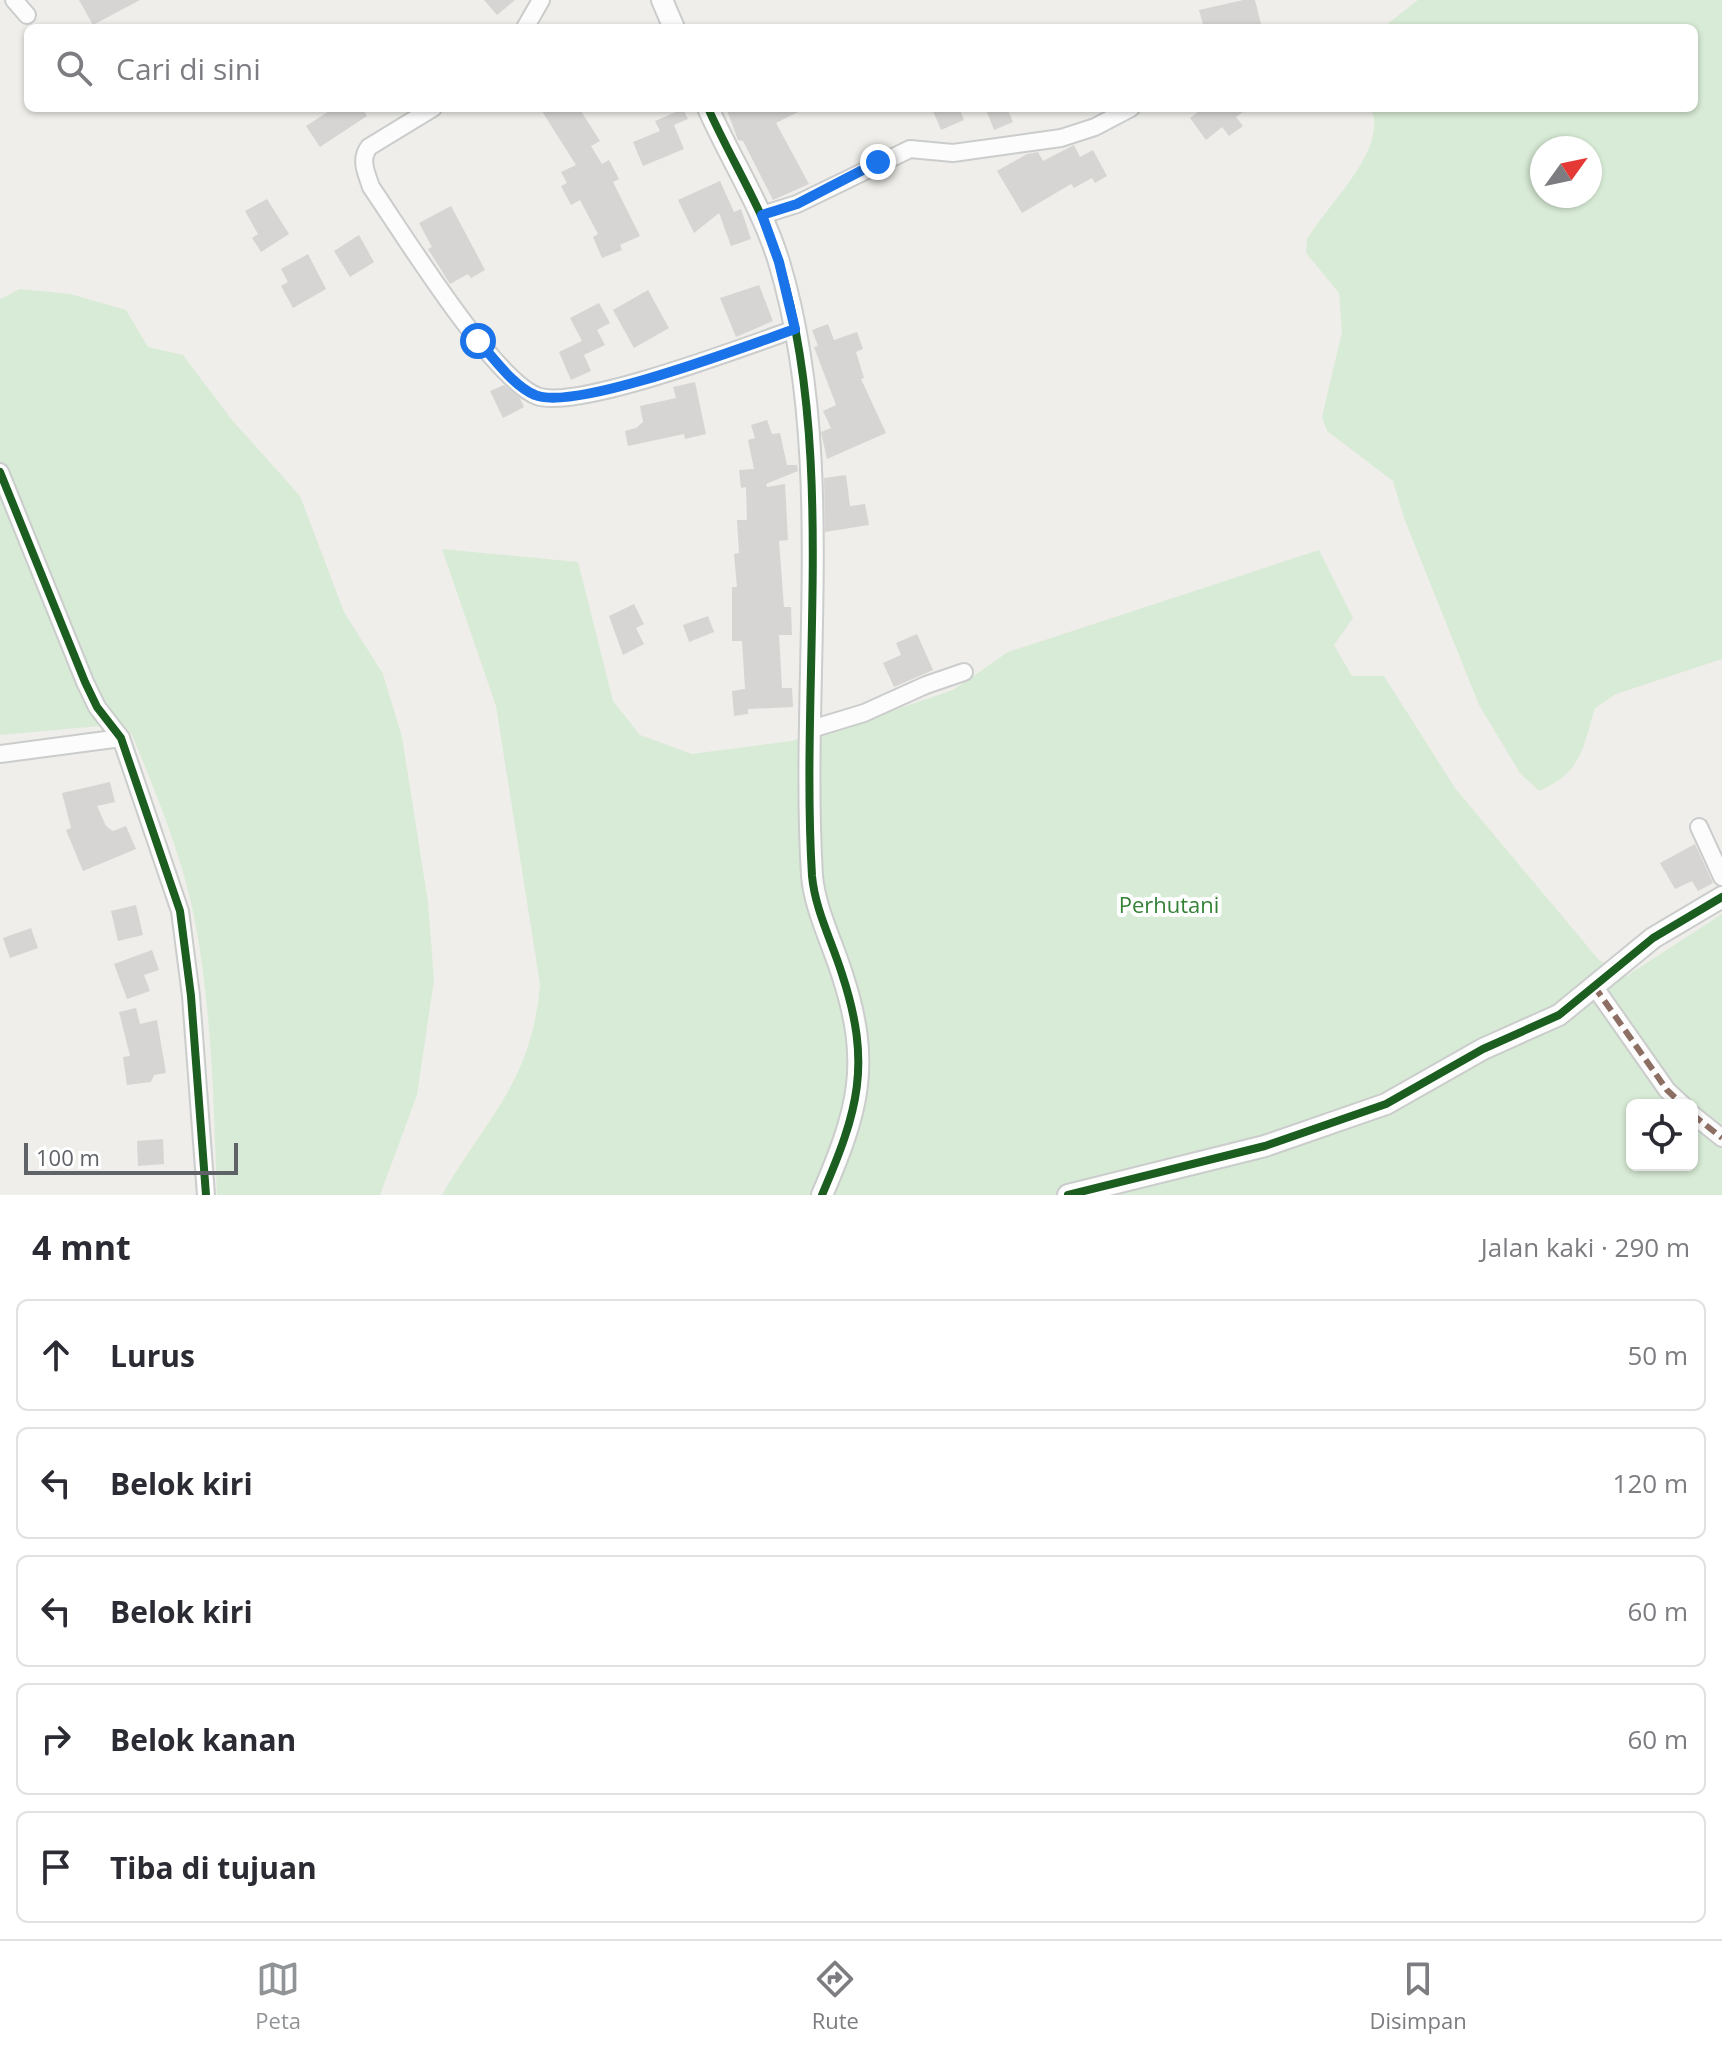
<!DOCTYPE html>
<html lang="id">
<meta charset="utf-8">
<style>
:root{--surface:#fff;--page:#f2f2f3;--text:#2b2b33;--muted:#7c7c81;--line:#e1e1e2;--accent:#919496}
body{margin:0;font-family:"Open Sans",sans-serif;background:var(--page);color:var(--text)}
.controls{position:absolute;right:24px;bottom:24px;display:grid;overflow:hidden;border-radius:12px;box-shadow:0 2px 6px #0004}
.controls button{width:72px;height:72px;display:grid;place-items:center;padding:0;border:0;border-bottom:2px solid var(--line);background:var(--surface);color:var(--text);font:40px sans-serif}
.compass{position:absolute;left:1530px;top:136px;width:72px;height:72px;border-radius:50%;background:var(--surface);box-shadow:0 2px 6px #0004;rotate:57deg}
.scale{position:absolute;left:24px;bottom:20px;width:214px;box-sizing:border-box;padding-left:8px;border:4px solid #5f6368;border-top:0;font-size:22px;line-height:28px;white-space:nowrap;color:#5f6368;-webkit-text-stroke:6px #fff;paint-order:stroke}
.stop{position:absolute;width:24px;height:24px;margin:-18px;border:6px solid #1a73e8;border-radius:50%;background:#fff}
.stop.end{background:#1a73e8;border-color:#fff;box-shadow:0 2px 8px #0008}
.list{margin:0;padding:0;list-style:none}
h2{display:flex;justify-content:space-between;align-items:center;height:104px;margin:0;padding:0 32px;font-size:34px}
h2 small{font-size:26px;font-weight:400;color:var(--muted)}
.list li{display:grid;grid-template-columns:52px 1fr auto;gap:24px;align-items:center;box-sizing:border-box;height:112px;margin:0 16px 16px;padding:0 16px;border:2px solid var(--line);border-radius:12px}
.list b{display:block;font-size:30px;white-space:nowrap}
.list em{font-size:26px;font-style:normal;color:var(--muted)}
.icon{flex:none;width:44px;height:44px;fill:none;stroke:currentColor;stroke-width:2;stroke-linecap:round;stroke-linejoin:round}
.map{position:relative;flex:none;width:1722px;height:1195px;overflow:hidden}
.search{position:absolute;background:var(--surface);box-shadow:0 2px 6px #0004;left:24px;right:24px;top:24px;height:88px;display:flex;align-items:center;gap:20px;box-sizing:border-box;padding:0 28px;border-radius:12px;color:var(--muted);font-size:30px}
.sheet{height:744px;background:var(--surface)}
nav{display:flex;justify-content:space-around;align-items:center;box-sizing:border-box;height:112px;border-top:2px solid var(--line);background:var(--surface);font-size:22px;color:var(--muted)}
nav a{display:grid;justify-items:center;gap:4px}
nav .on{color:var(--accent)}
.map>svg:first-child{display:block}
.green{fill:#d8ebd6;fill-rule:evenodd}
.building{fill:#d6d5d3}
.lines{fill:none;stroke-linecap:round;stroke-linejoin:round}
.minor-casing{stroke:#cbcccc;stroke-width:20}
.tertiary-casing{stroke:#cbcccc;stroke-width:24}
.minor{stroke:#fdfcfc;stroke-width:16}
.tertiary{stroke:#fdfcfc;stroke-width:20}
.quiet{stroke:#8d6e63;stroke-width:6;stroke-dasharray:12 6;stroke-linecap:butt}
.cycleway-casing{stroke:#fff;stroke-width:13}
.cycleway{stroke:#1b5e20;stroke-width:8}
.route{stroke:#1a73e8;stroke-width:10}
.labels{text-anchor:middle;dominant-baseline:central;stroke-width:8;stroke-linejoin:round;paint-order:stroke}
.park-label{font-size:22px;fill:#348238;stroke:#fff}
</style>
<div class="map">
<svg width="1722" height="1195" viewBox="0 0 1722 1195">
<rect width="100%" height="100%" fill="#efeeea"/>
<g class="green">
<path d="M1418,0H1722V659L1616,694L1595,708C1582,750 1582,772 1539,791L1520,773L1479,705L1404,518L1393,481L1327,431L1322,417L1342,332L1339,293L1306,253L1307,239C1327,205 1389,149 1371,108H1694V28H1382ZM1542,148H1590V196H1542Z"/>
<path d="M20,289L70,294L126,310L148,347L183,355L232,420L300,496L344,612L383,674L402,737L428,902L434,980L417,1095L380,1195H217C214,1110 212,1022 198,938C187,868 159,800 132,735L122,724L0,735V299Z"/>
<path d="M442,549L578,562L613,701L640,735L692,754L791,741L844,727L953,690L1008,652L1319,550L1353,618L1334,645L1352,676H1384L1455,788L1598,959L1625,977L1722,914V1195H442C487,1117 532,1082 540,984L496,706ZM1632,1105H1692V1165H1632Z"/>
</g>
<g class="building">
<path d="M79,0H140L93,25Z"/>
<path d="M484,0H515L497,15Z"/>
<path d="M1243,0H1255L1262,28H1204L1199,10Z"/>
<path d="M334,108H362L367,116L320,147L306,126Z"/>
<path d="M540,108H579L600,141L591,146L602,164L609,160L619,179L613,182L640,236L620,245L622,250L602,258L593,237L598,234L580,200L571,205L561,186L567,183L561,172L576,165Z"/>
<path d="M726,108H806L776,123L809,184L773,200L743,141L738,140Z"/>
<path d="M940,108H959L964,120L941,130L933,111Z"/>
<path d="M997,108H1007L1013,122L994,130L987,112Z"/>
<path d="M1203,108H1248L1236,117L1243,126L1229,136L1222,127L1206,140L1190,118Z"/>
<path d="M683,109L688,119L674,125L684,149L643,166L633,142L660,131L655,121Z"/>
<path d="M1074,145L1080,157L1093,150L1107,176L1095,183L1092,178L1074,188L1071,184L1022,213L997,171L1027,154L1038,152L1043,161Z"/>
<path d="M720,181L734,212L741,209L751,239L731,246L719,213L694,233L678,200Z"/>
<path d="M267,199L289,234L261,252L252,238L258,234L245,211Z"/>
<path d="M451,206L485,270L471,278L468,274L450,284L428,249L432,247L419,223Z"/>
<path d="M359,235L374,262L350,277L334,251Z"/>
<path d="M308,254L326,289L293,308L281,286L288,282L281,269Z"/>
<path d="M759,285L773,321L736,337L720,298Z"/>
<path d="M648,290L669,328L634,348L613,310Z"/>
<path d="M599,303L610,323L597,330L605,345L584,355L591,371L571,380L559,352L582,341L570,318Z"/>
<path d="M828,324L834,340L857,332L863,349L856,352L864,378L861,379L886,433L827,459L821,432L831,428L823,411L836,405L814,347L818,346L812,330Z"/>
<path d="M695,382L706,434L685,439L684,434L628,446L625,431L636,428L643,422L640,406L676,398L673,387Z"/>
<path d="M504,385L520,398L524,407L503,418L490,391Z"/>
<path d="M767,420L772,434L780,433L787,465H797L798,471L766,484L767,487L785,484L788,540L779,541L784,607H791L792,635H779L782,688H792L793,707L748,709V714L734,716L732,691L745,689L742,641H732V587H737L734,554L739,553L737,520H747L746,487L741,488L739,470L754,469L748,440L755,438L751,425Z"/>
<path d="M846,475L850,506L865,504L869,525L825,532L824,478Z"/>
<path d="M634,604L644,624L636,628L644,644L623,655L609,616Z"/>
<path d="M708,616L714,632L689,642L683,625Z"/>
<path d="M917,634L933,670L894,687L883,663L901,655L896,643Z"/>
<path d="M110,782L115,802L97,806L106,826L113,831L126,826L136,849L83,871L66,830L71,828L62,793Z"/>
<path d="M1695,844L1713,883L1698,891L1692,881L1675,889L1660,863Z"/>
<path d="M136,905L143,935L118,941L111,911Z"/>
<path d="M31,928L38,948L10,958L3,938Z"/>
<path d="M152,950L159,970L144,975L150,991L127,999L114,964Z"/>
<path d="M136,1008L140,1024L157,1020L166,1073L154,1075L151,1082L127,1085L123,1057L130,1056L119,1012Z"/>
<path d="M163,1139L164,1164L138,1166L137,1141Z"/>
</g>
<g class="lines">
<defs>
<g id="minor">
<path d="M14,0L27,15"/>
<path d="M525,28L541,0"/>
<path d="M433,108L369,147C359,160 367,174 371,187C402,232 492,378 537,396C576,411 749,345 795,329"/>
<path d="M762,215L797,204L910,149L953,153L1061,138L1095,127L1131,108"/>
<path d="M0,472L85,682L97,707L121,738L180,911L191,996L206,1195"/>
<path d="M808,730L864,713L926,685L964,672"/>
<path d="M0,754L121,738"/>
<path d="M1699,827L1722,877"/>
<path d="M1594,986L1667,1090L1683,1105"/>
<path d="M1692,1114L1722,1138"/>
</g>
<g id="tertiary">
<path d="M662,0L674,28"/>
<path d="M708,108C731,160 762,207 779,262C837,454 800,676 812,876C815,909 832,942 842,974C872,1065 858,1111 822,1195"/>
<path d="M1068,1195L1265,1146L1386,1104L1483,1049L1559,1015L1653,938L1722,897"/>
</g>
</defs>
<use href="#minor" class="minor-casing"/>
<use href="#tertiary" class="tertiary-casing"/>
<use href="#minor" class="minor"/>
<use href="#tertiary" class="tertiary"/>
<g class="quiet">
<path d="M1594,986L1667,1090L1683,1105"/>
<path d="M1692,1114L1722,1138"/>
</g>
<defs>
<g id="cycleway">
<path d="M708,108C731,160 762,207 779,262C837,454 800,676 812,876C815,909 832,942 842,974C872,1065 858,1111 822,1195"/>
<path d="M0,472L85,682L97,707L121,738L180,911L191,996L206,1195"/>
<path d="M1068,1195L1265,1146L1386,1104L1483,1049L1559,1015L1653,938L1722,897"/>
</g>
</defs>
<use href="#cycleway" class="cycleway-casing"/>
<use href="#cycleway" class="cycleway"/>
</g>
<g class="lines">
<path class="route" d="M478,341C494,358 513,386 535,395C574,412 749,345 795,329L779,262L762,215L797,204L878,162"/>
</g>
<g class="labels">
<g class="park-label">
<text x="1169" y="904">Perhutani</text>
</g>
</g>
</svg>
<div class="controls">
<button><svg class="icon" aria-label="locate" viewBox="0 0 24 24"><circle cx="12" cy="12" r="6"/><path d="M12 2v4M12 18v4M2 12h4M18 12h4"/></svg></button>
</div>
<svg class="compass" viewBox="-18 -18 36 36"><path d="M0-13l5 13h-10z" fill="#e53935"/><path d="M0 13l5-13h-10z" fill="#7c7c81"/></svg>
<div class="scale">100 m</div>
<div class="stop" style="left:478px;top:341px"></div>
<div class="stop end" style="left:878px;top:162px"></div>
<div class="search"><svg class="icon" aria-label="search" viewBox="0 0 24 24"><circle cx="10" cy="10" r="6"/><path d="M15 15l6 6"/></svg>Cari di sini</div>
</div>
<section class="sheet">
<h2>4 mnt<small>Jalan kaki · 290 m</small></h2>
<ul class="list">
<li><svg class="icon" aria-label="ahead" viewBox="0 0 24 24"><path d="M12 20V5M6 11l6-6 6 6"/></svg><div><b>Lurus</b></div><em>50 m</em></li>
<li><svg class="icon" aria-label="left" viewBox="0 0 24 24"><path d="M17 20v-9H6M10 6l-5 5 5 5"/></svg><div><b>Belok kiri</b></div><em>120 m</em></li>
<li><svg class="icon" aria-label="left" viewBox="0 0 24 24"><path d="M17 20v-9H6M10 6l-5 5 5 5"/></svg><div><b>Belok kiri</b></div><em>60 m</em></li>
<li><svg class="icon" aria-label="right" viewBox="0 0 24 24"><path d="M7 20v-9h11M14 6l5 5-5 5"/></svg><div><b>Belok kanan</b></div><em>60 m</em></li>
<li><svg class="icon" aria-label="arrive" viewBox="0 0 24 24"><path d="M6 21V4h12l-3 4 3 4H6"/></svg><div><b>Tiba di tujuan</b></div></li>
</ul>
</section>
<nav>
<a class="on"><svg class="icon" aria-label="map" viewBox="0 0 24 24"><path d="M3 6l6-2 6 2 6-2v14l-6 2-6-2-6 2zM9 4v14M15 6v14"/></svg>Peta</a>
<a><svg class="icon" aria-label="directions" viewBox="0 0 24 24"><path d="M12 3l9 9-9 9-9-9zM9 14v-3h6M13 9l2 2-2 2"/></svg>Rute</a>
<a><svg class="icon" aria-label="saved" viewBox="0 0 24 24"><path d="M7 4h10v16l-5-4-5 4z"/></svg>Disimpan</a>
</nav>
